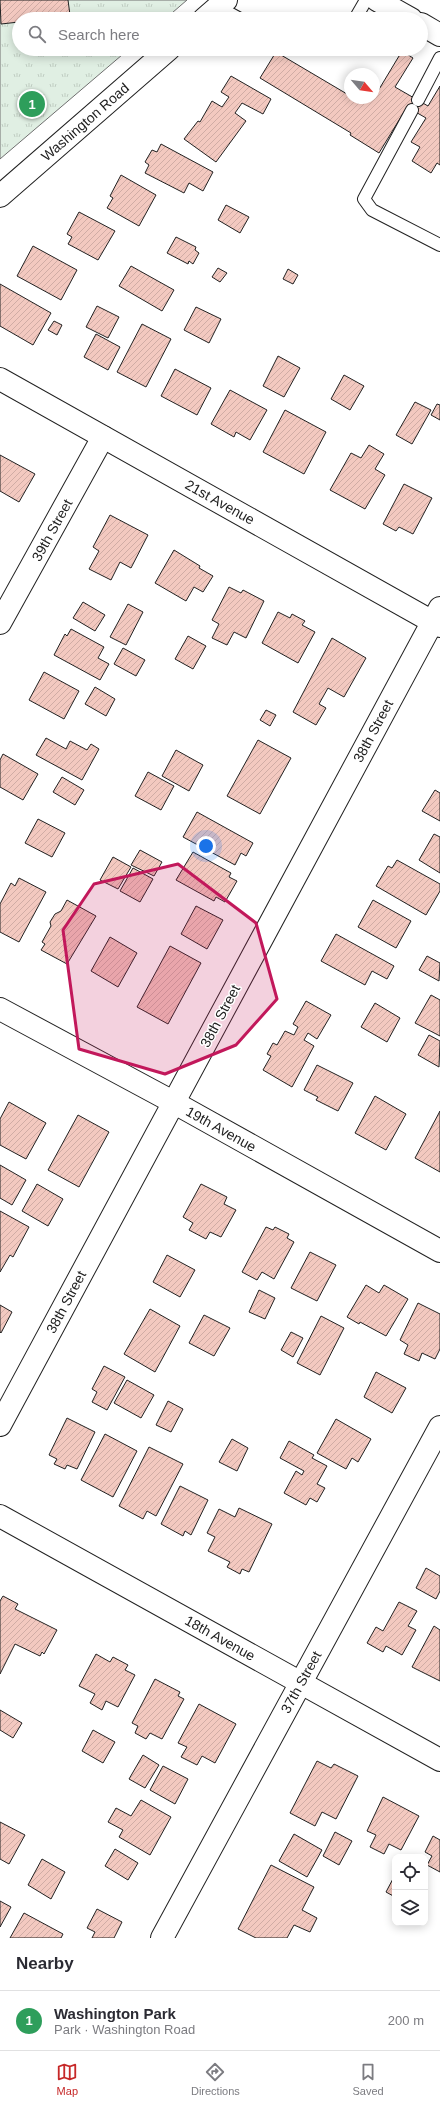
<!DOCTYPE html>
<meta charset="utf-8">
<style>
:root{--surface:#fff;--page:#f2f2f3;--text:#2b2b33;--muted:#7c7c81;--line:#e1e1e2;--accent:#c62828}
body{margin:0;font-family:Arial,sans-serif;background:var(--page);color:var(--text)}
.controls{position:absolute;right:12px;bottom:12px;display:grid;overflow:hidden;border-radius:8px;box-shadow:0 2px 10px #0003}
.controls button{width:36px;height:36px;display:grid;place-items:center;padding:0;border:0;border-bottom:1px solid var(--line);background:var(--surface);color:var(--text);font:20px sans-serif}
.compass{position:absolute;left:344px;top:68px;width:36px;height:36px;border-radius:50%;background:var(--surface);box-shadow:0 2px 10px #0003;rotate:119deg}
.you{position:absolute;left:206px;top:846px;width:14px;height:14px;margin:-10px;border:3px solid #fff;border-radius:50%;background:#1a73e8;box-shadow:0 0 0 6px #1a73e833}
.badge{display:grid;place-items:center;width:26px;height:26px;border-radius:50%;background:var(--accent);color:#fff;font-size:13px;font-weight:700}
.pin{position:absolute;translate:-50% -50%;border:2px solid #fff;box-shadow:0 1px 4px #0006}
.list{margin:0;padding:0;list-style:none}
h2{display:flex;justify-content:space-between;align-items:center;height:52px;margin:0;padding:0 16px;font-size:17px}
h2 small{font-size:13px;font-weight:400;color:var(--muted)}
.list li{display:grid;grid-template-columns:26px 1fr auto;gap:12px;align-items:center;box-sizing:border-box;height:60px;padding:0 16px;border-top:1px solid var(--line)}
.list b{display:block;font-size:15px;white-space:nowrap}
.list p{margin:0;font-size:13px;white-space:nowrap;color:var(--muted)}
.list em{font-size:13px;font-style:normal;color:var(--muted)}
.icon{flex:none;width:22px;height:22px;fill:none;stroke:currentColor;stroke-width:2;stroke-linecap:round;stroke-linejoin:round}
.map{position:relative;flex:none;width:440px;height:1938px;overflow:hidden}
.search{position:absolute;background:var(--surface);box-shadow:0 2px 10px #0003;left:12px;right:12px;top:12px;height:44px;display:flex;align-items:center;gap:10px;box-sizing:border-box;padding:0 14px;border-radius:22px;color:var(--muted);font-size:15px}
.sheet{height:112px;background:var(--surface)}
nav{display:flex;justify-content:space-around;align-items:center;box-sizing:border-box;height:56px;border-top:1px solid var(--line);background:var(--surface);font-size:11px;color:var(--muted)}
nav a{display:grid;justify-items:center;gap:2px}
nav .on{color:var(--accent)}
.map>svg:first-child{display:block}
.grass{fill:url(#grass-tufts);stroke:#6f6f6f}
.building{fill:url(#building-hatch);stroke:#222}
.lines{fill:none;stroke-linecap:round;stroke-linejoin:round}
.lane-casing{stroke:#222;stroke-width:14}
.street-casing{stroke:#222;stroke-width:24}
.secondary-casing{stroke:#222;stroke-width:24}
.primary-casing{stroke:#222;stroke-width:24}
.lane{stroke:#fff;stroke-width:12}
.street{stroke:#fff;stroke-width:22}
.secondary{stroke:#fff;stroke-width:22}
.primary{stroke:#fff;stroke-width:22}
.marked{fill:#c2185b;fill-opacity:0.2;stroke:#c2185b;stroke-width:3;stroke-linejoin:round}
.labels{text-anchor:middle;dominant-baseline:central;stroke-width:3;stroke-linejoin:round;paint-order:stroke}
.street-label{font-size:14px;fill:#222;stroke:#fff}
</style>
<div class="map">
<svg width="440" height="1938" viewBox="0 0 440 1938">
<defs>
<pattern id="grass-tufts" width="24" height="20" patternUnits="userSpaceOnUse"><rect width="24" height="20" fill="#e0efe3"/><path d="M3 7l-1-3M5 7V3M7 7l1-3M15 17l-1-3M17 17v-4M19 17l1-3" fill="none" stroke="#c0cdc2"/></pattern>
<pattern id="building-hatch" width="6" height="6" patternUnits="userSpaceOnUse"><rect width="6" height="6" fill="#f3c9c0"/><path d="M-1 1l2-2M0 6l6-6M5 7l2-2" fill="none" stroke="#d0aca5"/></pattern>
</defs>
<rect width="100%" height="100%" fill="#fff"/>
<path class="grass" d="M0,0H187L165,19H19V49H129L0,159Z"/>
<g class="building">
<path d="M0,0H68L70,15L41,19H19V22L1,24Z"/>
<path d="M402,51L413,58L395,87L428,106L440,86V165L437,163L431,173L412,161L420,147L411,142L426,118L407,107L379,153L350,135L351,133L260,78L276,52L347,94L350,89V98H374V88L378,91Z"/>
<path d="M231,76L271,99L263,114L242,103L235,113L246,121L216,162L184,139L198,121L200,122L212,101L222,107L229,97L221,92Z"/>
<path d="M161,144L213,172L203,191L189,183L184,193L145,173L149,165L145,162L152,150L157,152Z"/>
<path d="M121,175L156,195L139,226L107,208L113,198L110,196Z"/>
<path d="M226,205L249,217L240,233L218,220Z"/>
<path d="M79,212L115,231L98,260L68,244L72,237L67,234Z"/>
<path d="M176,237L196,247L195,250L199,253L193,264L189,261L188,264L167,253Z"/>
<path d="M33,246L77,270L61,300L17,276Z"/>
<path d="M131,266L174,290L162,311L119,286Z"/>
<path d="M218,268L227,273L220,282L212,277Z"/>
<path d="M288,269L298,275L293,284L283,279Z"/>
<path d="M0,284L51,313L33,345L0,326Z"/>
<path d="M97,306L119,317L108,338L86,327Z"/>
<path d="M196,307L221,319L209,343L184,330Z"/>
<path d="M54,321L62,325L57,335L48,330Z"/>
<path d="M142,324L171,339L146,387L117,372Z"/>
<path d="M96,334L120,347L108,370L84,357Z"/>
<path d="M278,356L300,368L284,397L263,386Z"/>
<path d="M175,369L211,388L197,415L161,396Z"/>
<path d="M344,375L364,386L350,410L331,399Z"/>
<path d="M230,390L267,410L250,440L236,432L234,437L211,424Z"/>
<path d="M415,402L431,410L412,444L396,435Z"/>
<path d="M437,404L440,405V420L431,415Z"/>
<path d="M285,410L326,432L304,474L263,452Z"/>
<path d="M369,445L384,454L375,469L385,475L365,509L330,490L351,453L361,458Z"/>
<path d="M0,455L35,474L19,502L0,491Z"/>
<path d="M404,484L432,498L413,534L399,527L396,531L383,524Z"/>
<path d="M110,515L148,535L131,568L120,562L111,580L89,569L99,551L93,547Z"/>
<path d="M174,550L200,566L199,568L213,576L203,592L194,587L186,601L155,583Z"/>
<path d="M229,587L241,593L243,590L264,601L246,638L234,632L227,645L212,638L219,624L212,620Z"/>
<path d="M83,602L105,615L95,631L73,618Z"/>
<path d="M128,604L143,612L126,645L110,637Z"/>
<path d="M278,612L290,618L292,614L305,621L302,625L315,632L298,663L262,643Z"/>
<path d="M71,629L104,647L98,658L109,664L100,680L54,655L65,634L67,636Z"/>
<path d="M188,636L206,646L193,669L175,659Z"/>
<path d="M332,638L366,658L344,697L328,688L319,704L326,708L316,725L293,712Z"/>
<path d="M123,648L145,660L136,676L114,664Z"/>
<path d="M44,672L79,691L64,719L29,700Z"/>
<path d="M95,687L115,699L106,716L85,704Z"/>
<path d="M266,710L276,715L270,726L260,720Z"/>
<path d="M46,738L66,749L70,741L87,750L91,744L99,749L82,780L36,755Z"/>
<path d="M258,740L291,758L260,814L227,796Z"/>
<path d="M176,750L203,765L189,791L162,776Z"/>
<path d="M3,754L38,774L23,800L0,787V760Z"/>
<path d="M148,772L174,786L161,810L135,796Z"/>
<path d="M62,777L84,790L75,805L53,792Z"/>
<path d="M435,790L440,793V821L422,811Z"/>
<path d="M197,812L253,843L246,856L241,853L235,865L183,837Z"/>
<path d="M38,819L65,833L52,857L25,843Z"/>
<path d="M434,834L440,837V873L419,860Z"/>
<path d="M140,850L162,862L154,876L131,865Z"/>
<path d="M193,852L231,873L229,877L237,881L225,902L216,897L214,901L176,880Z"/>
<path d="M113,857L131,867L118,889L100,880Z"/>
<path d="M397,860L440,884V891L426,915L376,886L388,866L392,868Z"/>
<path d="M133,868L153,879L140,902L120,891Z"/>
<path d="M19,878L46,892L19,942L0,932V904L11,883L15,886Z"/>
<path d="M67,900L96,916L67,964L41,950L45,944L42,942L51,926L50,922L55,914L61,911Z"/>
<path d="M373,900L411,921L396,948L358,927Z"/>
<path d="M196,906L223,920L207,949L181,934Z"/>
<path d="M336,934L394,966L387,979L372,971L365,985L321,961Z"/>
<path d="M110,937L137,953L118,987L91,971Z"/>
<path d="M170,946L201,963L168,1024L137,1007Z"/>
<path d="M427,956L440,963L439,981L419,970Z"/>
<path d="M431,995L440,1000V1036L415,1023Z"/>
<path d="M306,1001L331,1015L317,1039L308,1033L304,1040L314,1046L292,1087L263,1070L271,1056L267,1054L273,1043L277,1045L285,1031L294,1035L298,1027L293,1024Z"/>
<path d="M375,1003L400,1018L387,1042L361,1027Z"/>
<path d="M429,1035L440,1041L439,1067L418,1055Z"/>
<path d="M317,1065L353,1083L338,1111L316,1100L318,1097L304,1090Z"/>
<path d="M375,1096L406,1114L386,1150L355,1133Z"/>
<path d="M9,1102L46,1123L26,1159L0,1145V1119Z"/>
<path d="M440,1111V1172L415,1158Z"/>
<path d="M78,1115L109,1132L79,1187L48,1170Z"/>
<path d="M0,1165L26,1180L12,1205L0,1198Z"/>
<path d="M37,1184L63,1199L48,1226L22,1211Z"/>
<path d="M201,1184L227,1197L224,1204L236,1210L221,1237L210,1232L206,1239L189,1230L193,1223L183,1217Z"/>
<path d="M0,1211L29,1227L13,1257L10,1255L0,1272Z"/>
<path d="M266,1227L273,1230L275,1227L289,1234L287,1238L294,1242L274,1279L262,1272L257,1280L242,1272Z"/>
<path d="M310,1252L336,1265L317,1301L291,1288Z"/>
<path d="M167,1255L195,1270L180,1297L153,1282Z"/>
<path d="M366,1285L379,1293L384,1285L408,1299L386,1336L360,1322L359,1324L347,1317Z"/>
<path d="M259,1290L275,1298L265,1319L249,1312Z"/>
<path d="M418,1303L440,1314V1349L435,1359L422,1353L419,1361L404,1354L408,1345L400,1340Z"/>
<path d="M0,1305L12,1312L1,1333L0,1332Z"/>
<path d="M150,1309L180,1326L155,1372L124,1354Z"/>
<path d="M204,1315L230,1328L214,1356L189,1343Z"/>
<path d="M321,1316L344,1328L320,1375L297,1363Z"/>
<path d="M291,1332L303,1338L293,1357L281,1350Z"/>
<path d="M104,1366L125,1377L107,1410L92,1402L97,1392L92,1389Z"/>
<path d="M376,1372L406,1388L392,1413L364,1397Z"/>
<path d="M127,1380L154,1395L141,1418L114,1403Z"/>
<path d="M168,1401L183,1409L171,1432L156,1425Z"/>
<path d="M67,1418L95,1432L77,1469L67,1465L65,1469L54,1464L57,1459L49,1455Z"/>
<path d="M336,1419L371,1439L358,1462L352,1458L346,1469L317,1453Z"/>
<path d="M105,1434L137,1451L113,1497L81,1480Z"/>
<path d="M232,1439L248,1448L237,1471L219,1462Z"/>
<path d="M289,1441L314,1455L312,1458L327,1466L317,1484L325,1488L317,1502L310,1498L306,1505L284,1493L296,1471L302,1475L304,1471L280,1458Z"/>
<path d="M149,1447L183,1464L156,1516L147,1511L143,1519L119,1506Z"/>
<path d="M180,1486L208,1500L191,1535L185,1531L183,1536L161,1524Z"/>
<path d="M239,1508L272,1524L249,1572L242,1569L240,1574L227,1567L230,1562L208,1551L215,1537L207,1533L219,1509L235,1517Z"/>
<path d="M426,1568L440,1576V1591L436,1599L416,1588Z"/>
<path d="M3,1596L18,1604L15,1609L57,1630L44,1654L42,1652L40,1656L15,1644L0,1674V1601Z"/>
<path d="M399,1602L417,1611L408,1626L416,1630L402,1655L386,1646L383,1652L367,1643L376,1627L383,1631Z"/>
<path d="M434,1626L440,1630V1681L412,1667Z"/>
<path d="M96,1654L110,1662L113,1657L128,1665L125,1670L135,1675L118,1707L106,1701L102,1710L90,1703L95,1694L79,1686Z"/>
<path d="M155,1679L180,1692L178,1696L184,1699L162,1739L150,1733L146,1739L135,1733L138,1726L132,1723Z"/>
<path d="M199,1704L236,1724L215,1763L202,1756L197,1765L181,1757L187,1747L178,1743Z"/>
<path d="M0,1710L22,1723L13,1738L0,1730Z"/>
<path d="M93,1730L115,1742L103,1763L82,1751Z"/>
<path d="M143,1755L159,1765L145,1788L129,1779Z"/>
<path d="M317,1761L331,1768L334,1764L358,1776L336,1819L322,1812L315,1826L290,1813Z"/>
<path d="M163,1766L188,1779L175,1804L150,1790Z"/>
<path d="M383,1797L419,1816L401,1850L389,1844L384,1854L370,1847L376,1835L367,1831Z"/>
<path d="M141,1800L171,1817L150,1855L119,1837L123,1830L108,1822L116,1808L131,1816Z"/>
<path d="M0,1822L25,1835L9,1864L0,1859Z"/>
<path d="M335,1832L352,1841L339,1865L323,1856Z"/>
<path d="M294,1834L322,1850L307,1877L279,1861Z"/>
<path d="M433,1836L440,1840V1872L427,1865L432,1856L425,1852Z"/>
<path d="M115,1849L138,1863L128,1880L105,1866Z"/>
<path d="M42,1859L65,1872L51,1899L28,1885Z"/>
<path d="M271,1865L314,1887L302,1910L317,1918L310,1932L294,1925L287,1938H256L238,1929Z"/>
<path d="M395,1875V1897L386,1892Z"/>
<path d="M0,1901L11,1907L0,1927Z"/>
<path d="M97,1909L122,1922L114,1938H92L95,1932L87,1928Z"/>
<path d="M24,1913L63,1934L61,1938H10Z"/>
</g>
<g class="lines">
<defs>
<g id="lane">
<path d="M218,7L240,19"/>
<path d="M355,19L366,0"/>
<path d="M418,100L440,58"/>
<path d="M412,110L364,199L372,210L440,245"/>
</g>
<g id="street">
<path d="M0,379L440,626"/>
<path d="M0,623L103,437"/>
<path d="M0,1009L173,1102L440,1251"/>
<path d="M0,1425L440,608"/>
<path d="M0,1516L440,1760"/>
<path d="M162,1938L440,1427"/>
</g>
<g id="secondary">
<path d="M377,0L411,19"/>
<path d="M421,24L440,35"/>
</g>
<g id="primary">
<path d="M204,19L226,0"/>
<path d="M0,196L169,49"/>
</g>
</defs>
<use href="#lane" class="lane-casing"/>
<use href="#street" class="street-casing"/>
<use href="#secondary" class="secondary-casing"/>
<use href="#primary" class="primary-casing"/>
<use href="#lane" class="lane"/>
<use href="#street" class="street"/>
<use href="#secondary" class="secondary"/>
<use href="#primary" class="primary"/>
</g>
<path class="marked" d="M178,864L256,923L277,999L236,1045L165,1074L79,1049L63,930L94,884Z"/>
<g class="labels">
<g class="street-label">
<text transform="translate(85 122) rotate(-41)">Washington Road</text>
<text transform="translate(220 502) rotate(29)">21st Avenue</text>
<text transform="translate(52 530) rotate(-61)">39th Street</text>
<text transform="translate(373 731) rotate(-62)">38th Street</text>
<text transform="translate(220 1016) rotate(-62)">38th Street</text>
<text transform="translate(221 1129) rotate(29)">19th Avenue</text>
<text transform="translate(66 1302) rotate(-62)">38th Street</text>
<text transform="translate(220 1638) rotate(29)">18th Avenue</text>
<text transform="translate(301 1682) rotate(-61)">37th Street</text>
</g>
</g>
</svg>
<div class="controls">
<button><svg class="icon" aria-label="locate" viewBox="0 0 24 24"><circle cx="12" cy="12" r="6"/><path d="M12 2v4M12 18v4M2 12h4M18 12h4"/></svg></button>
<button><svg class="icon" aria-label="layers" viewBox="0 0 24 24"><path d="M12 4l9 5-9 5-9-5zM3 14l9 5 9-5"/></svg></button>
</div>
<svg class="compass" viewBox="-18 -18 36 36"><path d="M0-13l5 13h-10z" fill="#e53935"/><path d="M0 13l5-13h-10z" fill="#7c7c81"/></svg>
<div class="you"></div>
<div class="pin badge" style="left:32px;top:104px;background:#2e9e5b">1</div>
<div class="search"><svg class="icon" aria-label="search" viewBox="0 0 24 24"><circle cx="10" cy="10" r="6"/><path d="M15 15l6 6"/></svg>Search here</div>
</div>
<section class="sheet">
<h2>Nearby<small></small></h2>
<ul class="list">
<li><span class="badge" style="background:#2e9e5b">1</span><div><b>Washington Park</b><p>Park · Washington Road</p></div><em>200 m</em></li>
</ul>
</section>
<nav>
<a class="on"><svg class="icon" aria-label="map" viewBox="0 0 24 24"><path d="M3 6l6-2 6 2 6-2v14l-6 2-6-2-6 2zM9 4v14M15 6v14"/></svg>Map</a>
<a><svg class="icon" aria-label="directions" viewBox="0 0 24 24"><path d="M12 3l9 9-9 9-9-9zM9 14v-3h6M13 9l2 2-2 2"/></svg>Directions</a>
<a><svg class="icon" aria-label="saved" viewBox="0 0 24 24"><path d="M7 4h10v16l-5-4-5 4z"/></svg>Saved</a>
</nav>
